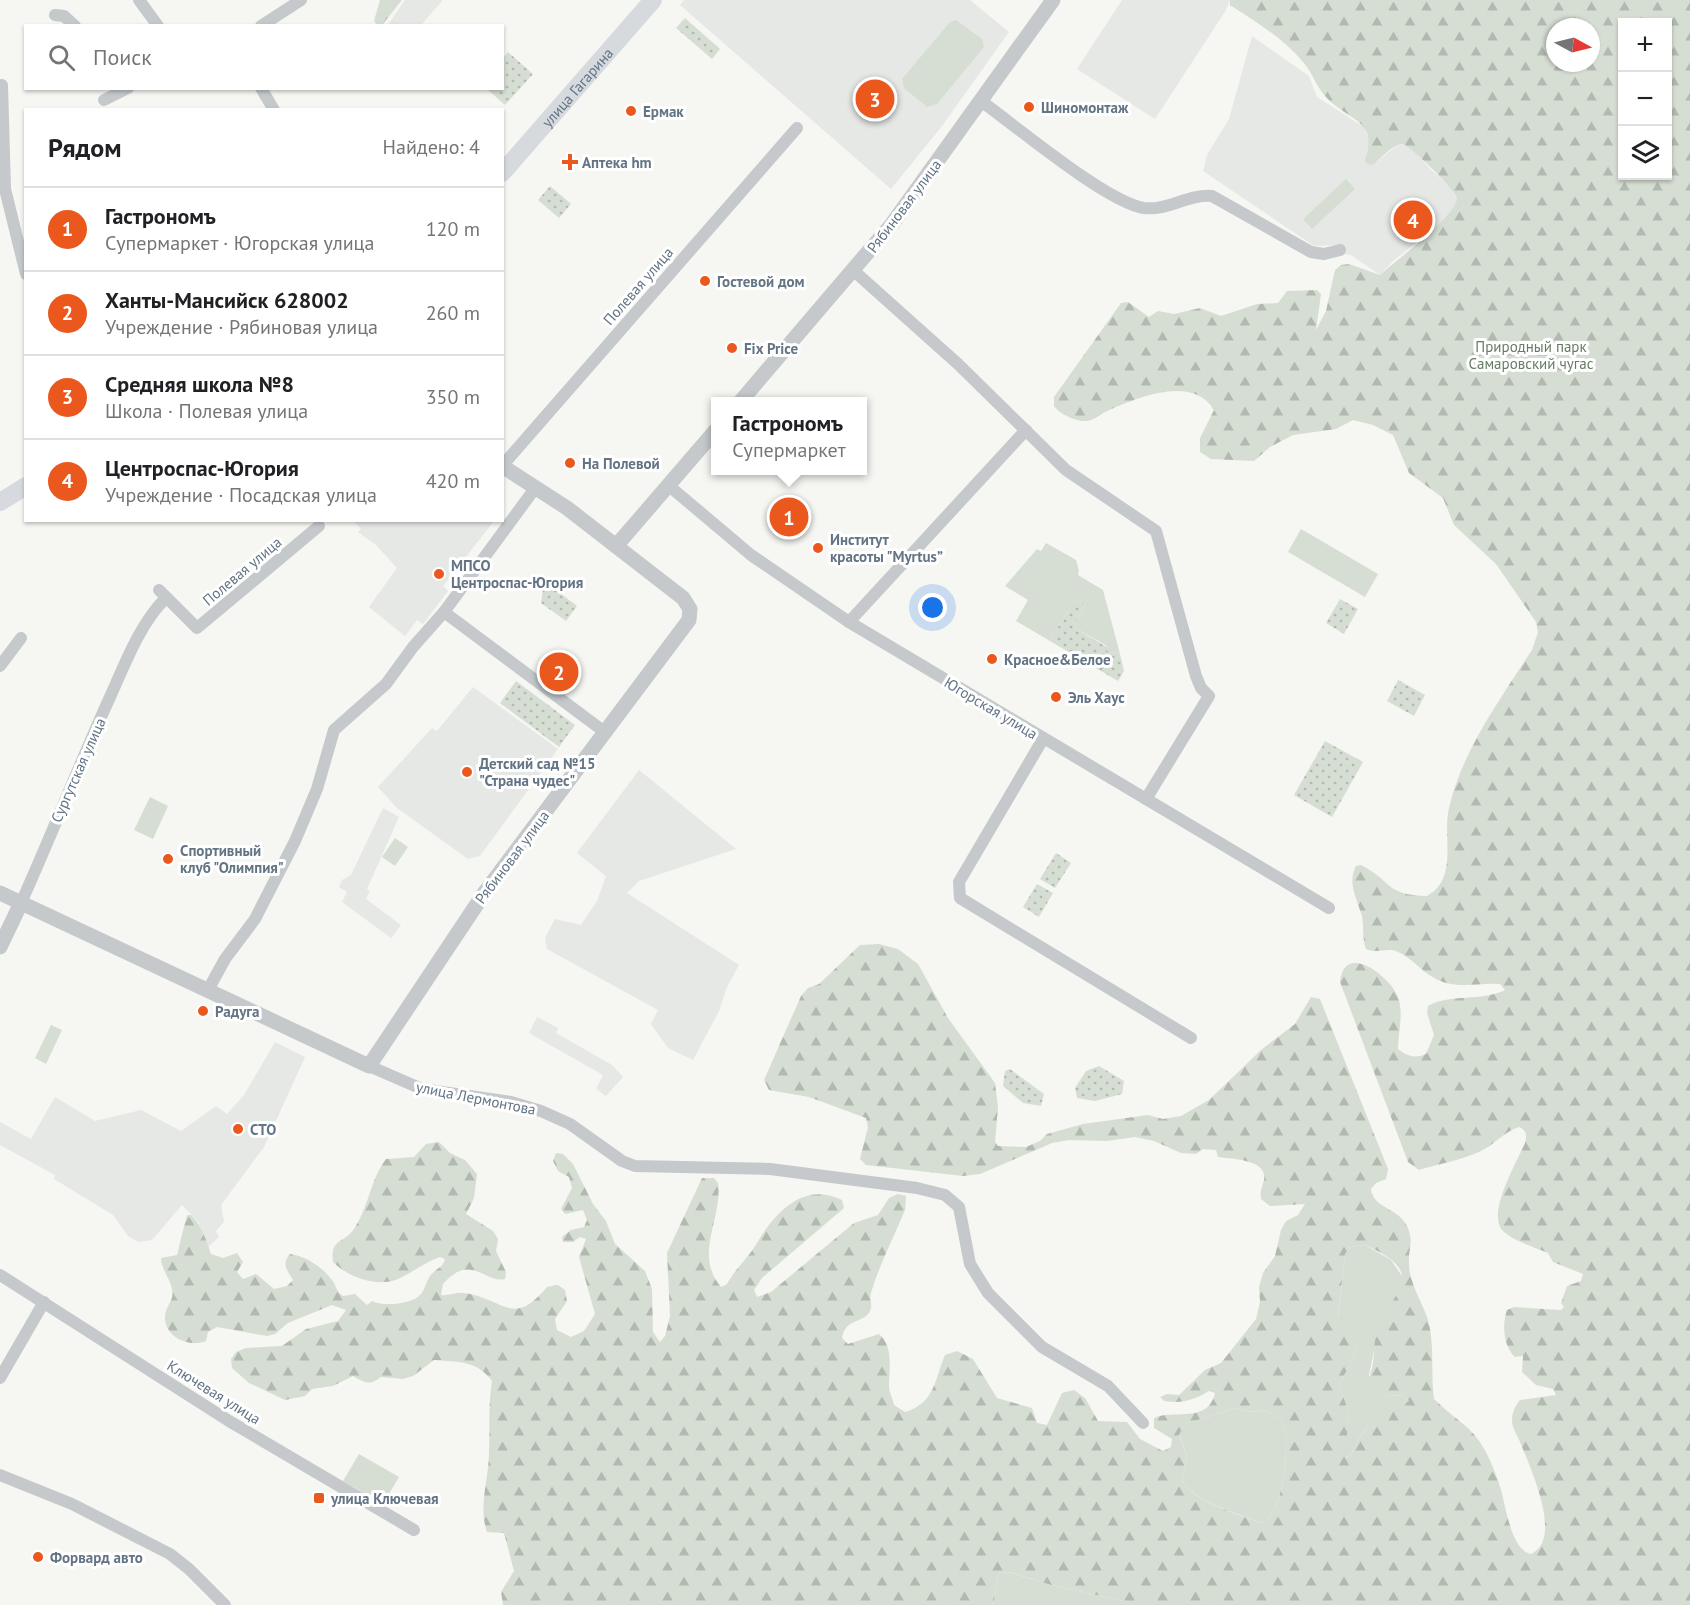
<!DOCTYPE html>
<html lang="ru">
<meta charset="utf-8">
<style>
:root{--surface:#fff;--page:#f6f6f6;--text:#202124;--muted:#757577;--line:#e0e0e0;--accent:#eb581d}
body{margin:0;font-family:"PT Sans",sans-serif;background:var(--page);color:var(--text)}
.controls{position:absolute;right:18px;top:18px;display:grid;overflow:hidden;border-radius:0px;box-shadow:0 2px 4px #0004}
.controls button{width:54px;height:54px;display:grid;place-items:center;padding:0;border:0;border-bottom:2px solid var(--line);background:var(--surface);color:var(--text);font:30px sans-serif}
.compass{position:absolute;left:1546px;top:18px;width:54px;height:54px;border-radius:50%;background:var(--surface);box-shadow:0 2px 4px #0004;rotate:97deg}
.you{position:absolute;left:933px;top:608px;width:21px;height:21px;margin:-15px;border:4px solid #fff;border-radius:50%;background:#1a73e8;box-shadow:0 0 0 9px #1a73e833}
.badge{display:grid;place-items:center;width:39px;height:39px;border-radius:50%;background:var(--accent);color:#fff;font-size:20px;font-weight:700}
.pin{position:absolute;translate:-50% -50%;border:3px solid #fff;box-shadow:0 2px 6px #0006}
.popup{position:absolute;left:711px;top:397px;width:156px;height:78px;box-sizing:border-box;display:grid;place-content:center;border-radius:0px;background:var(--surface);filter:drop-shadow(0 2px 4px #0005);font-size:20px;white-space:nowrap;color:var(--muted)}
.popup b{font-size:22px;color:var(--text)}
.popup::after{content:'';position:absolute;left:50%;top:100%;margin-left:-12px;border:12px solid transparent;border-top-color:var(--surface)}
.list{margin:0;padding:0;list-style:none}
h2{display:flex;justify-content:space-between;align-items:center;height:78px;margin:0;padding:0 24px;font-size:26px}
h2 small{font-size:20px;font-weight:400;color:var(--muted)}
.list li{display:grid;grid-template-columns:39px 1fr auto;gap:18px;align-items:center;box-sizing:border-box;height:84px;padding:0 24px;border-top:2px solid var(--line)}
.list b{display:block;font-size:22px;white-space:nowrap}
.list p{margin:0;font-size:20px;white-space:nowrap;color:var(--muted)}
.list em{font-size:20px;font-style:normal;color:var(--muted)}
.icon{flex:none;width:33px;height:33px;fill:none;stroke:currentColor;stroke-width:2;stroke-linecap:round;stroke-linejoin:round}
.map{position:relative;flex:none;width:1690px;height:1605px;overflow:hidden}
.search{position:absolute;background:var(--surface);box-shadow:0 2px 4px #0004;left:24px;top:24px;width:480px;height:66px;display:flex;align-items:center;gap:15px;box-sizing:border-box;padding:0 21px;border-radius:0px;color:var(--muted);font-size:22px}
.panel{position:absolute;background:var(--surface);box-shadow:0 2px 4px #0004;left:24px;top:108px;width:480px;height:414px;border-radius:0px}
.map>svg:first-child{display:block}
.built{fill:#e6e8e6}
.green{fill:#d6ded3}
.forest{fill:url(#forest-firs);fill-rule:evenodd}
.park{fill:url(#park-dots)}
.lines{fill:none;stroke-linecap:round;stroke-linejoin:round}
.minor{stroke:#c5c9cc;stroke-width:12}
.tertiary{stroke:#c5c9cc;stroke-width:15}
.primary{stroke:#d6dadf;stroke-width:18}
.poi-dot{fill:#eb581d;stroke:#fff;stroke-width:2}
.labels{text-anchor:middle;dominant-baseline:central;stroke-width:6;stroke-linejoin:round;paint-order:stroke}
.street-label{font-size:15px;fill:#637485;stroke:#fff}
.poi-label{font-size:15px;font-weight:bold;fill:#637485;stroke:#fff;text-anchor:start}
.park-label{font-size:15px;fill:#667c63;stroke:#fff}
</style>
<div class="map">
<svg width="1690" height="1605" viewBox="0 0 1690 1605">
<defs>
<pattern id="forest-firs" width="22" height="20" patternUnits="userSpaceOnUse" patternTransform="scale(1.5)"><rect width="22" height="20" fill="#d6ded3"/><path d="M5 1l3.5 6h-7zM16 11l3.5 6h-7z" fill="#b1b9b1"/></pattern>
<pattern id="park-dots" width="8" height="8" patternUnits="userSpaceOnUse" patternTransform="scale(1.5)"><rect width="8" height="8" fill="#d6ded3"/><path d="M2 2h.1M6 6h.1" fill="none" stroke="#b1b9b1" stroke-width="1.8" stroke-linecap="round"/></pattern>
</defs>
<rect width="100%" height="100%" fill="#f6f6f2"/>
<g class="built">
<path d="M405,0H442V1L421,25H388Z"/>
<path d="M684,0H970L1009,32L942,126L891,189L680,5Z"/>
<path d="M1122,0H1230L1226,10L1155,119L1077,69Z"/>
<path d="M1252,36L1309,76L1317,97L1364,127L1370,143L1365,160L1373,165L1395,147L1403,144L1412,148L1431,170L1456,191L1458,197L1455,205L1445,220L1393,261L1380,275L1351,255L1344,254L1338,245L1314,246L1203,171L1207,155L1229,119Z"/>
<path d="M354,521H494L443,586L448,591L423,624L417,620L405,636L369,607L397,568L376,545L358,532L361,529Z"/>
<path d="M473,687L558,749L480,856L468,859L397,808L378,787L432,728L437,731Z"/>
<path d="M639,770L736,849L639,881L627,893L739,965L727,987L719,1011L693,1060L668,1048L651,1024L658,1010L547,949L545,938L555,919L581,925L597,901L606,876L577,853Z"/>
<path d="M383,808L399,817L367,889L370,891L366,899L401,925L391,938L342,902L347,892L339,887L342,880L351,875Z"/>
<path d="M537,1017L558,1028L556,1033L612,1065L623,1077L606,1096L596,1089L603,1075L529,1033Z"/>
<path d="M275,1042L305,1057L264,1147L221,1205L224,1222L216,1231L219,1237L208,1247L203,1239L199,1223L182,1205L152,1240L138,1242L128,1236L113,1215L54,1179L55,1175L0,1145V1122L31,1139L55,1097L95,1121L141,1110L181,1131L216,1106L227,1114L244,1095Z"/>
</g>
<g class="green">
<path d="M956,20L982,39L984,47L937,104L927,107L904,88L902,79L950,22Z"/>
<path d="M1346,179L1355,189L1312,229L1303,219Z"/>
<path d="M1301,529L1378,574L1365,597L1288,552Z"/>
<path d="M1046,543L1076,560L1079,571L1078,575L1103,590L1120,654L1115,651L1113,655L1105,650L1107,646L1073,627L1085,605L1075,599L1050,641L1016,621L1028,600L1005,586L1037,549L1041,551Z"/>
<path d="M150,797L168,806L153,839L134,830Z"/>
<path d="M395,838L408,847L395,866L382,857Z"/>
<path d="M51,1025L62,1030L46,1064L35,1058Z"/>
<path d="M1365,1245L1391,1260L1402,1276V1288L1378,1331L1369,1375L1379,1397L1403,1395L1409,1401C1379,1416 1365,1422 1351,1455L1345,1457L1348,1410L1339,1384L1350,1365L1357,1346L1338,1317L1345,1254L1351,1247Z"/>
<path d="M1236,1408L1251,1412L1267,1410L1281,1421L1286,1431C1287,1454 1284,1514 1262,1523C1238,1513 1198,1504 1182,1481L1187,1456L1179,1434L1185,1424Z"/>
<path d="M359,1454L399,1477L383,1504L343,1481Z"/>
<path d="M1009,1572L1051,1585L1124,1601L1127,1605H992C998,1594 994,1583 1000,1573Z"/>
</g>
<g class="forest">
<path d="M380,0H402L382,25H377L374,21Z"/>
<path d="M1230,0H1690V1605H1127L1124,1601L1051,1585L1010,1572L1000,1573C994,1583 998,1594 992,1605H503L501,1592L514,1571L504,1533L487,1532C478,1506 489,1479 489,1452C490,1427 488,1405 492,1381C477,1360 458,1362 434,1360L413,1376L403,1379L381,1377C370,1386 365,1383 353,1376L333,1386L312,1389L305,1396L285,1400L249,1383L232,1368L231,1359L236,1352L246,1348L282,1346L306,1329L338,1321L346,1310L332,1305L288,1323L275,1334L267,1336L217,1327L208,1332L206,1341C189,1348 164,1337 165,1316C166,1305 175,1300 172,1289C170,1278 161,1269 161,1258L177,1255L187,1215H191C202,1226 206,1240 211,1254L223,1258L237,1253L243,1262L237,1272L243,1279L256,1274L274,1289L287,1286L293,1280C287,1270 281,1264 290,1254C306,1256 322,1267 332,1280C337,1286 335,1291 343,1296L355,1294L367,1305L372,1301C383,1307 414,1304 421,1294C425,1289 426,1282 430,1276C435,1269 443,1268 445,1259L440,1257C425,1262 412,1273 398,1279C377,1288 348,1277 333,1262C330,1238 344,1244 354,1229C369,1207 370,1180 386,1159L414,1157L426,1144L439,1142L450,1153L465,1160L477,1174L474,1198L466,1214L493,1231L498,1239L496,1251L506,1272L505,1279C485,1284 471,1252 443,1284L441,1295C448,1296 457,1292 464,1293C504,1298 512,1329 547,1287L558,1285L565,1290L567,1301L555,1319L557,1330L571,1337L584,1331L595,1314L579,1257L586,1239L580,1237L573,1242H563L562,1237L571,1230L584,1227L587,1220L583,1210L565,1214L561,1209L572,1188L569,1177L558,1171L553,1161L556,1153L563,1154L573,1164L593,1204L606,1221L615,1244L645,1271L652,1289L653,1332L660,1342L665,1336L670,1316L667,1253L702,1178H714L718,1183C723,1218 693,1254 721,1287L727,1284C735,1269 749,1257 757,1243C775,1212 804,1181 842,1200L844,1208L762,1278L754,1290L757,1297L771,1292L854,1223L878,1215L889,1198L898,1194L906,1196L905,1210C894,1237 879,1265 871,1293C869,1299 873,1305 870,1311C864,1324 846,1317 842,1338L848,1344L879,1334C894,1346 889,1370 889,1386C889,1392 893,1399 894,1405L905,1412C935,1403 934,1381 945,1355L957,1351L973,1359L997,1398L1032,1408L1037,1423L1047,1425L1062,1393L1074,1390L1085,1398L1098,1421L1127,1422L1140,1439L1163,1451L1171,1447L1172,1439L1154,1428V1418C1174,1409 1208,1424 1215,1393L1209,1391C1194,1400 1182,1404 1164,1401L1160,1397L1167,1394L1179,1395L1205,1370L1221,1363L1256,1319L1260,1302L1259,1287L1263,1273L1275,1256L1281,1230L1286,1221L1298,1215L1305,1204L1270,1206L1261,1199C1260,1190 1262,1188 1264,1180C1268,1159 1231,1159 1218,1157L1216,1150L1203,1149L1196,1154L1181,1153L1154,1141L1135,1137L1107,1141L1069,1140L1052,1143L980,1174L963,1176L866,1165L860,1159L868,1127L866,1118L809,1097L769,1090L764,1080L801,996L808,988L819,984L860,945L879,944L898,949L918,964L948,1018L995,1083L998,1107L995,1142L998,1146L1026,1147L1040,1141L1047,1134L1083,1124L1148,1115L1163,1119L1181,1116L1209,1100L1261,1050L1295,1024L1311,997L1320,999L1388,1169L1386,1179L1376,1183L1371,1189C1373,1210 1402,1207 1409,1231C1413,1242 1408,1252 1409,1263C1409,1287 1427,1307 1430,1329C1434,1353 1431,1376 1434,1399C1445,1410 1458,1419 1469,1429C1486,1446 1494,1468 1501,1490C1506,1507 1511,1550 1531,1554C1564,1539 1530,1467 1520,1442C1518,1436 1512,1428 1512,1421C1512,1412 1515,1406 1520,1400L1556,1395L1553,1389L1536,1385L1522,1372L1523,1356L1515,1357C1503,1346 1502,1324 1507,1310L1514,1307L1561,1310L1564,1307L1561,1303L1567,1286L1581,1281L1583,1274L1553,1262L1548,1253C1534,1247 1513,1241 1502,1230C1487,1212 1517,1162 1525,1143C1527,1135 1527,1131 1519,1127C1505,1131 1493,1146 1479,1152C1461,1160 1439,1164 1419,1170L1408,1162L1340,982C1344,941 1390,976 1398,997C1404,1014 1398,1032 1398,1049C1407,1056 1415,1059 1426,1054L1434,1035L1427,1013L1428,1006C1451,993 1481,1002 1505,990L1500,984C1478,982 1457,990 1436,979C1422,972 1412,958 1398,952C1388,947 1377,954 1366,949C1362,938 1364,927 1362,916C1357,899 1347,883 1356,866L1361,865C1393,881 1384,895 1427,896C1459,878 1442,837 1449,808C1462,751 1500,699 1532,650L1538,632L1536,622L1496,564L1454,525L1443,498L1409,473L1393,435L1373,425L1353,420L1336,429L1293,435L1270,447L1254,461L1211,459L1200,452V438L1214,410C1192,374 1137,398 1107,411C1101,414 1093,421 1086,421C1077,422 1059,414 1054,406V397L1121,303L1128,302L1149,317L1158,311L1174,314L1200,308L1221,316L1257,304L1278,303L1287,291L1317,290L1321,294L1316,330L1326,311L1335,270L1341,265L1349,264L1380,275C1396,260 1456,217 1457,198C1458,192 1409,145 1403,144C1393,144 1380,159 1373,165L1367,164L1365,160C1379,119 1349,122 1326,97C1316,87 1313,73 1303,62C1283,38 1256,22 1230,5ZM1668,22V176H1622V22ZM1555,27H1591V63H1555ZM1365,1245C1430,1274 1393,1289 1377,1331C1373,1343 1375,1356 1372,1368C1369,1378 1368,1385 1372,1395L1380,1397L1403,1395L1409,1401C1402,1405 1393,1406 1387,1410C1370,1421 1358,1437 1351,1455L1346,1457L1348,1410L1339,1384L1350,1365L1357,1346L1338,1316L1345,1254L1351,1247ZM1236,1408L1251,1412L1267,1410L1281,1421L1286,1431C1287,1454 1284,1514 1262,1523C1238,1514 1198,1504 1182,1481L1187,1456L1179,1435L1185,1424Z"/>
</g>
<g class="park">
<path d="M685,18L720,49L712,59L676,28Z"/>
<path d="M508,52L533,74L505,105L487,89L502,88L503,58Z"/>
<path d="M550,186L571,204L559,218L538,200Z"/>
<path d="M544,581L577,606L566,621L541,603Z"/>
<path d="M1075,599L1085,605L1073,627L1107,647L1106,650L1113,655L1115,651L1120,654L1124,671L1118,681L1050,641Z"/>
<path d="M1340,599L1358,609L1344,634L1326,623Z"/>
<path d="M1398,680L1425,695L1414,716L1387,701Z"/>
<path d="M516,681L575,725L559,747L500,703Z"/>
<path d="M1325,741L1363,762L1332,817L1294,795Z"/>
<path d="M1056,853L1071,863L1055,888L1040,879Z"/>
<path d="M1037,884L1053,893L1039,917L1023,907Z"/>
<path d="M1099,1066L1124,1081L1122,1094L1095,1101L1077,1098L1075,1088L1086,1071Z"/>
<path d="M1010,1069L1044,1094L1041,1106L1023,1103L1003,1086L1005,1071Z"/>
</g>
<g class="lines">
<g class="minor">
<path d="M139,0L158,26"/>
<path d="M55,15L64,16L75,26"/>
<path d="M261,26L301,0"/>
<path d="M2,85L5,189L26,274"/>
<path d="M261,88L274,110"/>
<path d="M104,100L128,88"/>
<path d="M981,101C1016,126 1106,202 1144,208C1167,211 1188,194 1212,196L1311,252L1324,254L1340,250"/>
<path d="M854,271L958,364L1066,470L1156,531L1196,676L1201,688L1209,696L1146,799"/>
<path d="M502,466L797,128"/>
<path d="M668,485L751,555L849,622L1329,908"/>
<path d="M159,590L197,628L319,526"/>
<path d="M444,612L606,733"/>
<path d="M849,622L1026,430"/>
<path d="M0,666L21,638"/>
<path d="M1043,739L959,882L960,898L1191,1038"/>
<path d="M21,903C52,834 79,765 110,697C125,664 140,623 166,598"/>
<path d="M208,990L225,959L255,919L295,841L317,789L334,730L386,684L413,647L444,612L536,487"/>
<path d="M369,1066L422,1089L511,1102L541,1111L570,1124L622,1161L635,1166L770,1169L917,1188L945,1195L959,1207L970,1264L988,1293L1042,1347L1108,1386L1143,1423"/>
<path d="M0,1275L229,1421L414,1530"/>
<path d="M0,1378L44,1302"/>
<path d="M0,1475L72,1504L170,1554L189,1569L225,1605"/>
</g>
<g class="tertiary">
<path d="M740,402L892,224L1053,0"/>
<path d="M616,546L716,430"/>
<path d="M0,893L369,1066L485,892L689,620L690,609L683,598L567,508L502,466"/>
<path d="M0,947L21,903"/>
</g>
<g class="primary">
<path id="s1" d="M502,173L653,0"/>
<path d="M0,502L26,486"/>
</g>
</g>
<g class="poi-dot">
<circle cx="1029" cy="107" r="6"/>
<circle cx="631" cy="111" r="6"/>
<path d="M567 153h6v6h6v6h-6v6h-6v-6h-6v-6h6z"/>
<circle cx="705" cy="281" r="6"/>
<circle cx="732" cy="348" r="6"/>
<circle cx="570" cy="463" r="6"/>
<circle cx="818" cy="548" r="6"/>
<circle cx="439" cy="574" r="6"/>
<circle cx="992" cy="659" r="6"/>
<circle cx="1056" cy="697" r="6"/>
<circle cx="467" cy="772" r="6"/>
<circle cx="168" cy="859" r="6"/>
<circle cx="203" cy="1011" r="6"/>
<circle cx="238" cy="1129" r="6"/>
<rect x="313" y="1492" width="12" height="12" rx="3"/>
<circle cx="38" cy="1557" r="6"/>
</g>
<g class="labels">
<g class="street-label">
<text stroke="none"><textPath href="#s1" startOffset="114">улица Гагарина</textPath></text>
<text transform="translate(904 206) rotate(-53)">Рябиновая улица</text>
<text transform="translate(638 286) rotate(-49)">Полевая улица</text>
<text transform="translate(242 571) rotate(-40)">Полевая улица</text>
<text transform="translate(991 708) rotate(31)">Югорская улица</text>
<text transform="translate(78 770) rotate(-66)">Сургутская улица</text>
<text transform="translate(512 857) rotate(-53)">Рябиновая улица</text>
<text transform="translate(476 1098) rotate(11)">улица Лермонтова</text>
<text transform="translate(214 1392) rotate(32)">Ключевая улица</text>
</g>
<g class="poi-label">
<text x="1041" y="107">Шиномонтаж</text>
<text x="643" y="111">Ермак</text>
<text x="582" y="162">Аптека hm</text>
<text x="717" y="281">Гостевой дом</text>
<text x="744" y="348">Fix Price</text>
<text x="582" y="463">На Полевой</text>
<text x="830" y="539">Институт<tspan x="830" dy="17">красоты "Myrtus”</tspan></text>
<text x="451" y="565">МПСО<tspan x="451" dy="17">Центроспас-Югория</tspan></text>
<text x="1004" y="659">Красное&amp;Белое</text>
<text x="1068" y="697">Эль Хаус</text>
<text x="479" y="763">Детский сад №15<tspan x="479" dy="17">"Страна чудес"</tspan></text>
<text x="180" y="850">Спортивный<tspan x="180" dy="17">клуб "Олимпия"</tspan></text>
<text x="215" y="1011">Радуга</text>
<text x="250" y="1129">СТО</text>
<text x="331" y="1498">улица Ключевая</text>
<text x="50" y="1557">Форвард авто</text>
</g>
<g class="park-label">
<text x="1531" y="346">Природный парк<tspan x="1531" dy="17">Самаровский чугас</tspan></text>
</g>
</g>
</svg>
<div class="controls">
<button>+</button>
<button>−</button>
<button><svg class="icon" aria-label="layers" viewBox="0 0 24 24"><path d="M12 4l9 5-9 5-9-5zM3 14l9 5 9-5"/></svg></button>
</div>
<svg class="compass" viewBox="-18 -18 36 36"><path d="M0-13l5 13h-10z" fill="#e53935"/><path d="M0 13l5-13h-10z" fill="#757577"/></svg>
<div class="you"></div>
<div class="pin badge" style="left:789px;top:517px">1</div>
<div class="popup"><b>Гастрономъ</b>Супермаркет</div>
<div class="pin badge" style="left:559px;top:672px">2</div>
<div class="pin badge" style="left:875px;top:99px">3</div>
<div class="pin badge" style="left:1413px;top:220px">4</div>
<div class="search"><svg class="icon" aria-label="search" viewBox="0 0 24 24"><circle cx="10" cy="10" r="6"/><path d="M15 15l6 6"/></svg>Поиск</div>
<section class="panel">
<h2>Рядом<small>Найдено: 4</small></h2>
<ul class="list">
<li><span class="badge">1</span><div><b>Гастрономъ</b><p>Супермаркет · Югорская улица</p></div><em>120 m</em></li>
<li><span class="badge">2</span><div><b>Ханты-Мансийск 628002</b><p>Учреждение · Рябиновая улица</p></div><em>260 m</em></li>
<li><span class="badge">3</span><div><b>Средняя школа №8</b><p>Школа · Полевая улица</p></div><em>350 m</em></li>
<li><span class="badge">4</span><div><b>Центроспас-Югория</b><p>Учреждение · Посадская улица</p></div><em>420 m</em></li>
</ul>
</section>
</div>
